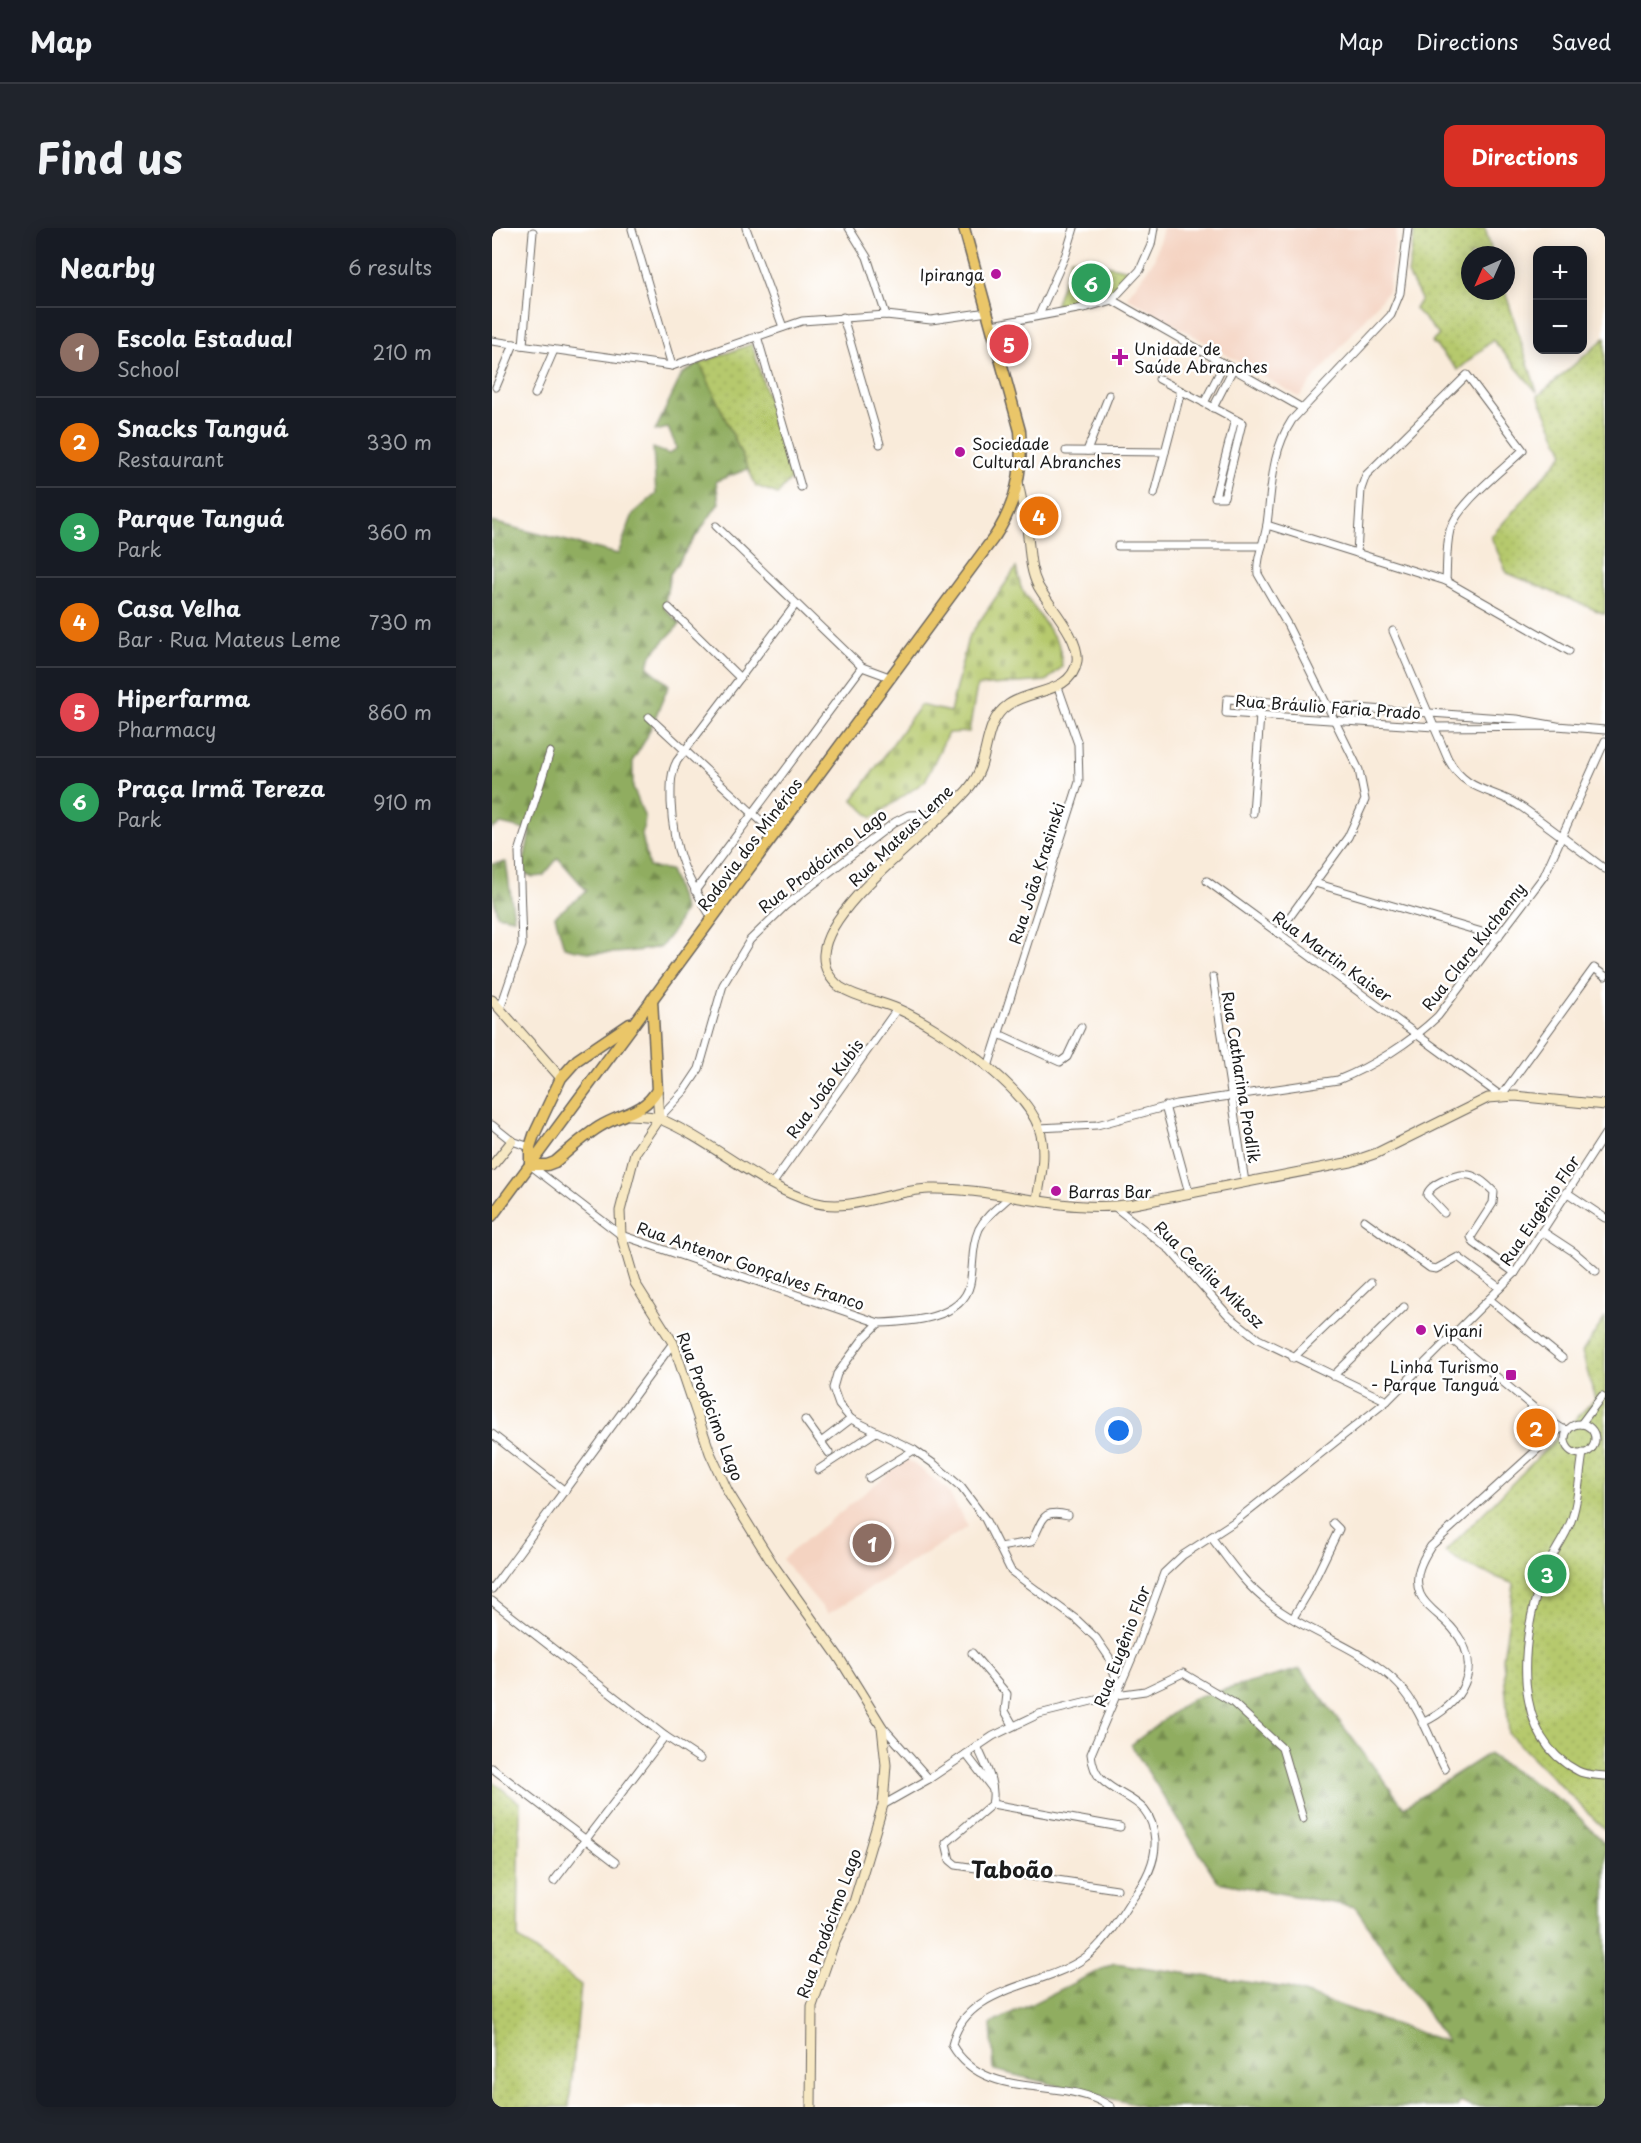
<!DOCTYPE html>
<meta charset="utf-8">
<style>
:root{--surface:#171b24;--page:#20242c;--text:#f1f3f6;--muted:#9ea1a6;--line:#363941;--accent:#d93025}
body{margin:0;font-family:"Playpen Sans",sans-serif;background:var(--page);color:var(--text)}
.controls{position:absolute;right:18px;top:18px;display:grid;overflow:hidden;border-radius:12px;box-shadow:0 3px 15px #0003}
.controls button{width:54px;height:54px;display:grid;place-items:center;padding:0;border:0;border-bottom:2px solid var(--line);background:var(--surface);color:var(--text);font:30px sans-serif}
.compass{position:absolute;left:969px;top:18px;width:54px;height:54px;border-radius:50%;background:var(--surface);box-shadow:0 3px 15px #0003;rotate:225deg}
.you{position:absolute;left:627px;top:1203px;width:21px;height:21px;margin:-15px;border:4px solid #fff;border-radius:50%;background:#1a73e8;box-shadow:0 0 0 9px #1a73e833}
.badge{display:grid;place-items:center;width:39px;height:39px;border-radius:50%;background:var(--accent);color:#fff;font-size:20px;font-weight:700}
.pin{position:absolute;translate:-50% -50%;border:3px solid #fff;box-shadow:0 2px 6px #0006}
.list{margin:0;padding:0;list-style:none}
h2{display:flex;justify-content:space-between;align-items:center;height:78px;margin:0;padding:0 24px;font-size:26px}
h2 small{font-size:20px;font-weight:400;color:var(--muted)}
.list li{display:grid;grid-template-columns:39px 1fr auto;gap:18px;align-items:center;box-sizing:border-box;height:90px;padding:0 24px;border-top:2px solid var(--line)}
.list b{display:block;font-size:22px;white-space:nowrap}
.list p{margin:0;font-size:20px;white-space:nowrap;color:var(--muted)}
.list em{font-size:20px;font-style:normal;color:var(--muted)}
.map{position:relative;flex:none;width:1113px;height:1879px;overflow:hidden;border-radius:12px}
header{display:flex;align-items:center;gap:36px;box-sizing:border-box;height:84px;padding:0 30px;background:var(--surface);border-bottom:2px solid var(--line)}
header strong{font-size:28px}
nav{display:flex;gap:33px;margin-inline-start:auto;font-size:21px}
.intro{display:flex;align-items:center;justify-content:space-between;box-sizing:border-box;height:144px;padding:0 36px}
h1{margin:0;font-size:42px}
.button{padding:15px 27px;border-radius:12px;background:var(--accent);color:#fff;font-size:21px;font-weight:700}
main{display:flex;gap:36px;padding:0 36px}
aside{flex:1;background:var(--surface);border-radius:12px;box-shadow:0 3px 15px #0003}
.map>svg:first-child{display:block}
.built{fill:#f4d3c1}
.forest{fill:url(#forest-firs);stroke:#56643e;stroke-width:1.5}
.cemetery{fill:url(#cemetery-stones);stroke:#697244;stroke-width:1.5}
.park{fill:url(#park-dots);stroke:#697244;stroke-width:1.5}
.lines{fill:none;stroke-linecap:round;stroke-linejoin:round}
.street-casing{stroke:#69645e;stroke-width:9}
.secondary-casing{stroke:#69645e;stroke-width:11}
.primary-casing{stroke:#69645e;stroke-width:13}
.street{stroke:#fff;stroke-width:7}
.secondary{stroke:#f7e8c3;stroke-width:9}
.primary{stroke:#eac669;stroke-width:10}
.poi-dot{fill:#b5179e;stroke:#fff;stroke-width:2}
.labels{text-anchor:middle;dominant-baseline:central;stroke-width:5;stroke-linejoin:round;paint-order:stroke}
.poi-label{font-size:16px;fill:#1c1c1c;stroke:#fff;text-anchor:start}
.street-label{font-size:16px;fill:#1c1c1c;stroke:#fff}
.district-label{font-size:22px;font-weight:bold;fill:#1c1c1c;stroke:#fff}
</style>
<header>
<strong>Map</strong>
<nav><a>Map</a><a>Directions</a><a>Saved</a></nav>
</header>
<div class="intro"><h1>Find us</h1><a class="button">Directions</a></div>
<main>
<aside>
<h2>Nearby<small>6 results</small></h2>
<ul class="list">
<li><span class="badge" style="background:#8d6e63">1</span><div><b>Escola Estadual</b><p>School</p></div><em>210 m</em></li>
<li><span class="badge" style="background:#e8710a">2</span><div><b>Snacks Tanguá</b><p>Restaurant</p></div><em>330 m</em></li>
<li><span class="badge" style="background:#2e9e5b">3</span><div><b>Parque Tanguá</b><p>Park</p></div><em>360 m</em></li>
<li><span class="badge" style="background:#e8710a">4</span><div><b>Casa Velha</b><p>Bar · Rua Mateus Leme</p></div><em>730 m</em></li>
<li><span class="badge" style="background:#e0444e">5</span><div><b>Hiperfarma</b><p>Pharmacy</p></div><em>860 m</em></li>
<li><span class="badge" style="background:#2e9e5b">6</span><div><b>Praça Irmã Tereza</b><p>Park</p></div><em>910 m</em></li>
</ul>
</aside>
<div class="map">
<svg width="1113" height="1879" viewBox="0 0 1113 1879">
<defs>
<pattern id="forest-firs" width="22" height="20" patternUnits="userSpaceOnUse" patternTransform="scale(1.5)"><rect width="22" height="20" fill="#90ad60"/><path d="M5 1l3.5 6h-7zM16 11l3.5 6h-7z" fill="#758c4e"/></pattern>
<pattern id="cemetery-stones" width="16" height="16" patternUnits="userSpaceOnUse" patternTransform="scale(1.5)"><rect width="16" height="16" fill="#b6c96d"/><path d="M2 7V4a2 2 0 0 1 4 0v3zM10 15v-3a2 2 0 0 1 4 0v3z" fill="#9cac5e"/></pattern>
<pattern id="park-dots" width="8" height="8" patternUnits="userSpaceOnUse" patternTransform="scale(1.5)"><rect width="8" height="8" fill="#b6c96d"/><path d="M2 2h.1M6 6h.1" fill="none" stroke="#9cac5e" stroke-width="1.8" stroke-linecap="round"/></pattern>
</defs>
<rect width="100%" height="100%" fill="#fff"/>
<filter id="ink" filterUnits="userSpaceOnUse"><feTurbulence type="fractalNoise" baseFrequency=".0167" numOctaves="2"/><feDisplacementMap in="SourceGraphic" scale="12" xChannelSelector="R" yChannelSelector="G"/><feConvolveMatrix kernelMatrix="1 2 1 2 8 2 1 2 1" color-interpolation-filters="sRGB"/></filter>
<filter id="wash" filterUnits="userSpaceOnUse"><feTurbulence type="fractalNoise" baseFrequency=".008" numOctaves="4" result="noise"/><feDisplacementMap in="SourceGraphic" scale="24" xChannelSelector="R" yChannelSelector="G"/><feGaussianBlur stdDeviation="1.35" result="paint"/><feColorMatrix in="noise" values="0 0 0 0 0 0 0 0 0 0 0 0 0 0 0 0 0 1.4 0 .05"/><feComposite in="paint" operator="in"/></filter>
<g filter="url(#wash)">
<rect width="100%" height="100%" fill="#f9ebda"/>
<g class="built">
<path d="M671,0H905L896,63L807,169L635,69L662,32Z"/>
<path d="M415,1231L455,1261L476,1299L336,1386L290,1331Z"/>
</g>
<g class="forest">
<path d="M208,135L256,241L224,253L227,275L178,346L172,380L188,396L159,427L156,439L177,457L154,511L141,532V559L153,590L150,607L157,639L178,642L192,682L182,702L169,719C133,725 107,729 72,719L63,688L95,663L66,630L51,648L41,649L30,644L38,603L9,596L0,601V294L126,326L141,286L164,266L161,220L177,226L185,220L176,200L163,203L190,146Z"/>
<path d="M14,634L22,690L5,687L0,662V636Z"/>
<path d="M808,1441L912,1579L996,1526L1074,1576L1113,1615V1879H980L968,1874L965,1879H654L502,1842L499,1796L622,1735L796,1760L955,1814L863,1679L726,1654L639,1517L699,1471Z"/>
</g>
<path class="cemetery" d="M524,340L529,360L568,418L570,439L554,453L485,458L477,504L456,505L433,553L380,590L361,572L428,477L458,484L476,410Z"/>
<g class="park">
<path d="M923,0H993L1001,27H978V63H1013L1045,164L1001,112L966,142L940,114L947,107L923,81L929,71L916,46Z"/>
<path d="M579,30L638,42L619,69L563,78Z"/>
<path d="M1113,110V386L1015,345L999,309L1072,225L1046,168Z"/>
<path d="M260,116L299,251L286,266L264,258L208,135Z"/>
<path d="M1113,1090V1602L1017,1506L1011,1430L1022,1356L971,1336L953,1324L1103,1171L1090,1124Z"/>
<path d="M0,1553L28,1575L26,1710L89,1757L77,1879H0Z"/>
</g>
</g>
<g filter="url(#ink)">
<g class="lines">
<defs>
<g id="street">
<path d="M254,0L291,99"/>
<path d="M357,0L375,29L394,87"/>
<path d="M140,1L180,138"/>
<path d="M620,72L810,180"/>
<path d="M547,87L574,26L582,0"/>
<path d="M351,89L388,216"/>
<path d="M500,97L596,79L620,72L648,42L659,17L662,0"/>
<path d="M265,108L309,259"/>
<path d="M0,113L180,138L310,93L394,87L439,92L496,84"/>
<path d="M31,117L41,4"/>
<path d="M667,151C695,166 723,180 750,195L732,269H723L743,191"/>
<path d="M4,159L22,116"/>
<path d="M43,166L62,122"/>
<path d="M712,175L732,136"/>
<path d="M721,180L741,141"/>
<path d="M574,223L673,224"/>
<path d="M595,223L617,167"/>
<path d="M662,266L689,163"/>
<path d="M775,297L954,353L1077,423"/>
<path d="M224,298L370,439L400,450"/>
<path d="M626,318H770"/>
<path d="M865,325L869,261L874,247L975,147L1031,222C1010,243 967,274 958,302C954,318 955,337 954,353"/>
<path d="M177,380L248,450"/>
<path d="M901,403L956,531C975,566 1002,560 1031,580C1059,600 1086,621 1113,641"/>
<path d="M157,489L283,606"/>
<path d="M1065,498L1025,491L735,471L734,485L942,499L1065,498L1113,502"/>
<path d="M761,585L769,473"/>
<path d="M715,653L1009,868L1102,740L1113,748"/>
<path d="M823,655L1007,709"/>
<path d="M203,663L370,439"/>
<path d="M220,690C194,649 181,623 179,574C179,559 178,546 185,533L304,376"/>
<path d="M786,705L856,609L873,572L867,542L795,396L766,346C764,329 773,313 775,296C780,259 779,224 800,192L899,87L908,65L916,0"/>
<path d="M721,749L753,954"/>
<path d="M8,781L30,717L27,624L58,524"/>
<path d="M507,806L568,834L575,829L589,799"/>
<path d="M496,839L587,554L586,516L566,459"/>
<path d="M673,878L697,965"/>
<path d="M167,890L193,862L207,841L231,757L258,712L293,678L403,594L417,587L451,586"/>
<path d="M0,897L20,913L38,919"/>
<path d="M547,900L605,897L684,876L846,852C881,838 919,814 946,788L1052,648L1113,513"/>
<path d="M38,937L129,1007L387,1095"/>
<path d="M281,955L405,781"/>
<path d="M1074,964L1113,990"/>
<path d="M519,968C508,978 494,987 487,1001C479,1019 482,1037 478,1056C470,1092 416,1094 387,1095L371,1111L345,1146L341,1160L347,1177L359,1191L422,1222L442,1236L469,1259L493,1291L519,1343L585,1392L604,1410L617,1429L627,1460"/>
<path d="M623,979L678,1022L737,1088L766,1111L895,1173"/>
<path d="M952,985L935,967C938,955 966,945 977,947C987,949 995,957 1002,964L1001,975L979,1009L982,1015L1023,1045"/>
<path d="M872,992L938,1040L944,1041L966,1029L1008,1060"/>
<path d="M1050,1003L1082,1024L1104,1043"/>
<path d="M997,1071L1070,1130"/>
<path d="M958,1110L1053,1189L1069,1200L1076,1202"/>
<path d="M801,1130L879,1055"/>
<path d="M841,1148L912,1079"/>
<path d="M313,1192L337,1225"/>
<path d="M1089,1196L1110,1168"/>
<circle cx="1088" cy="1211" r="15"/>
<path d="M0,1206L73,1263"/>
<path d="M329,1214L359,1191"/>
<path d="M1091,1225C1087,1247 1087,1272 1079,1293C1072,1313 1057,1329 1050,1350C1029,1410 1017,1508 1086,1543C1093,1547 1104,1547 1113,1548"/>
<path d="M326,1242L384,1204"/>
<path d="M377,1250L422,1222"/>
<path d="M719,1309C736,1331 753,1357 776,1374C816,1406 871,1419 907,1457C928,1479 939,1514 953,1541"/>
<path d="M507,1319L539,1314C552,1294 547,1280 576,1287"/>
<path d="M0,1361L181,1115"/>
<path d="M0,1373L173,1508L208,1531"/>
<path d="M801,1390L816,1365L847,1301L841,1295"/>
<path d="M480,1425L515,1466L513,1483L521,1497"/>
<path d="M930,1495C970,1477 994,1438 960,1400C950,1388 934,1380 928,1366C921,1348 930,1332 939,1318L1069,1200"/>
<path d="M391,1499L437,1551"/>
<path d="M485,1518C493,1536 505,1557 500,1576L454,1615L458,1632L464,1637L625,1661"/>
<path d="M474,1526L500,1560"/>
<path d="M0,1540L123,1634"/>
<path d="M500,1576L628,1599"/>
<path d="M391,1577L437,1551L501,1508L547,1486L624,1467L653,1463L691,1445L740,1474L790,1520L811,1591"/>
<path d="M62,1653L173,1508"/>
<path d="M619,1879C571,1846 494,1876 460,1817C472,1758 549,1760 591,1731C611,1718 627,1691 640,1671C653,1654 664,1635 663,1613C660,1569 631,1573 609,1551C602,1544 600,1535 599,1526L646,1416L672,1345L691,1327L742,1294L895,1173L1023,1045L1113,906"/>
</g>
<g id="secondary">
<path d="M526,254C529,270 533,285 535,301C538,320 537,340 546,358C557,378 588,410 585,433C580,466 538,461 516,477C495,491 496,520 488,541C484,552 477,561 469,569C437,605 335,677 332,726C331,739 338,751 348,759C365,770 388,773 406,781C447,799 532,857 547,900C555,922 549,949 545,971"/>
<path d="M0,772L69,850"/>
<path d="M165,862L167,890"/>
<path d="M137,887C146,888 159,887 168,891C221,913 265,957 321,974C359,985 399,962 437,961C506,959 573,987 642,976L859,934L885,925L996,870L1023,868L1113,877"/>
<path d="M167,890L143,925L128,983L129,1007L143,1055L181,1115L218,1225L236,1264L282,1338L346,1428L390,1499L394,1537L391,1577L362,1674L342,1715L320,1778L319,1879"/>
<path d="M0,938L20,913"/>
</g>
<g id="primary">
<path d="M38,937H55L63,934C77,922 91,909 107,899C129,885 151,886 165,862L160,771"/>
<path d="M38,937V919L42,907L69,850L85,832L138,796"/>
<path d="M0,988L503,308C524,277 531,240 528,203L472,0"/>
</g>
</defs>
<use href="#street" class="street-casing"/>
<use href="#secondary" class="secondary-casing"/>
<use href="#primary" class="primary-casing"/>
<use href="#street" class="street"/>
<use href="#secondary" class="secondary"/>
<use href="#primary" class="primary"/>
</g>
</g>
<g class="poi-dot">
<circle cx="504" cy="46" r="6"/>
<path d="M625 120h6v6h6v6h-6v6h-6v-6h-6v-6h6z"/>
<circle cx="468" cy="224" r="6"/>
<circle cx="564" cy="963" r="6"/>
<circle cx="929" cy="1102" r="6"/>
<rect x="1013" y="1141" width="12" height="12" rx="3"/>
</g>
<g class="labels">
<g class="poi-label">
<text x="492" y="46" text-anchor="end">Ipiranga</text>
<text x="642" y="120">Unidade de<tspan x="642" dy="18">Saúde Abranches</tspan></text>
<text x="480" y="215">Sociedade<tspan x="480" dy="18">Cultural Abranches</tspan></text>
<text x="576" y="963">Barras Bar</text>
<text x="941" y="1102">Vipani</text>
<text x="1007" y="1138" text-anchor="end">Linha Turismo<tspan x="1007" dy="18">- Parque Tanguá</tspan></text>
</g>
<g class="street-label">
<text transform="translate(836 478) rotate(4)">Rua Bráulio Faria Prado</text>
<text transform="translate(408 607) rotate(-44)">Rua Mateus Leme</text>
<text transform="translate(257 616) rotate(-53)">Rodovia dos Minérios</text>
<text transform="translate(330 632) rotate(-38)">Rua Prodócimo Lago</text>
<text transform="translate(544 645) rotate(-72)">Rua João Krasinski</text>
<text transform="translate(981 718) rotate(-52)">Rua Clara Kuchenny</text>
<text transform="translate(841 728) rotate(36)">Rua Martin Kaiser</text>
<text transform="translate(750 849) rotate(81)">Rua Catharina Prodlik</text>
<text transform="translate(332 860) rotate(-54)">Rua João Kubis</text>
<text transform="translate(1047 982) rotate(-56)">Rua Eugênio Flor</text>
<text transform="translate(259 1037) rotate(19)">Rua Antenor Gonçalves Franco</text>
<text transform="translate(718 1046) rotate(44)">Rua Cecília Mikosz</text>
<text transform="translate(219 1178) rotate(69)">Rua Prodócimo Lago</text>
<text transform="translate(629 1418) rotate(-69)">Rua Eugênio Flor</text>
<text transform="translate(336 1695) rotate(-70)">Rua Prodócimo Lago</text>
</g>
<g class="district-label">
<text x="520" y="1640">Taboão</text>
</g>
</g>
</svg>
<div class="controls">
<button>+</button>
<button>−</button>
</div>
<svg class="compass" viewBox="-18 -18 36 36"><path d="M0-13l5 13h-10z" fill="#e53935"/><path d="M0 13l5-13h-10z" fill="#9ea1a6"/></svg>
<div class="you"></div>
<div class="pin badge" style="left:380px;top:1315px;background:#8d6e63">1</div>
<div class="pin badge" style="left:1044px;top:1200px;background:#e8710a">2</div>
<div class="pin badge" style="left:1055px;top:1346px;background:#2e9e5b">3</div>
<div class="pin badge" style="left:547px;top:288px;background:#e8710a">4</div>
<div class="pin badge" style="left:517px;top:116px;background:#e0444e">5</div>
<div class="pin badge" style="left:599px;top:55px;background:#2e9e5b">6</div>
</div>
</main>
